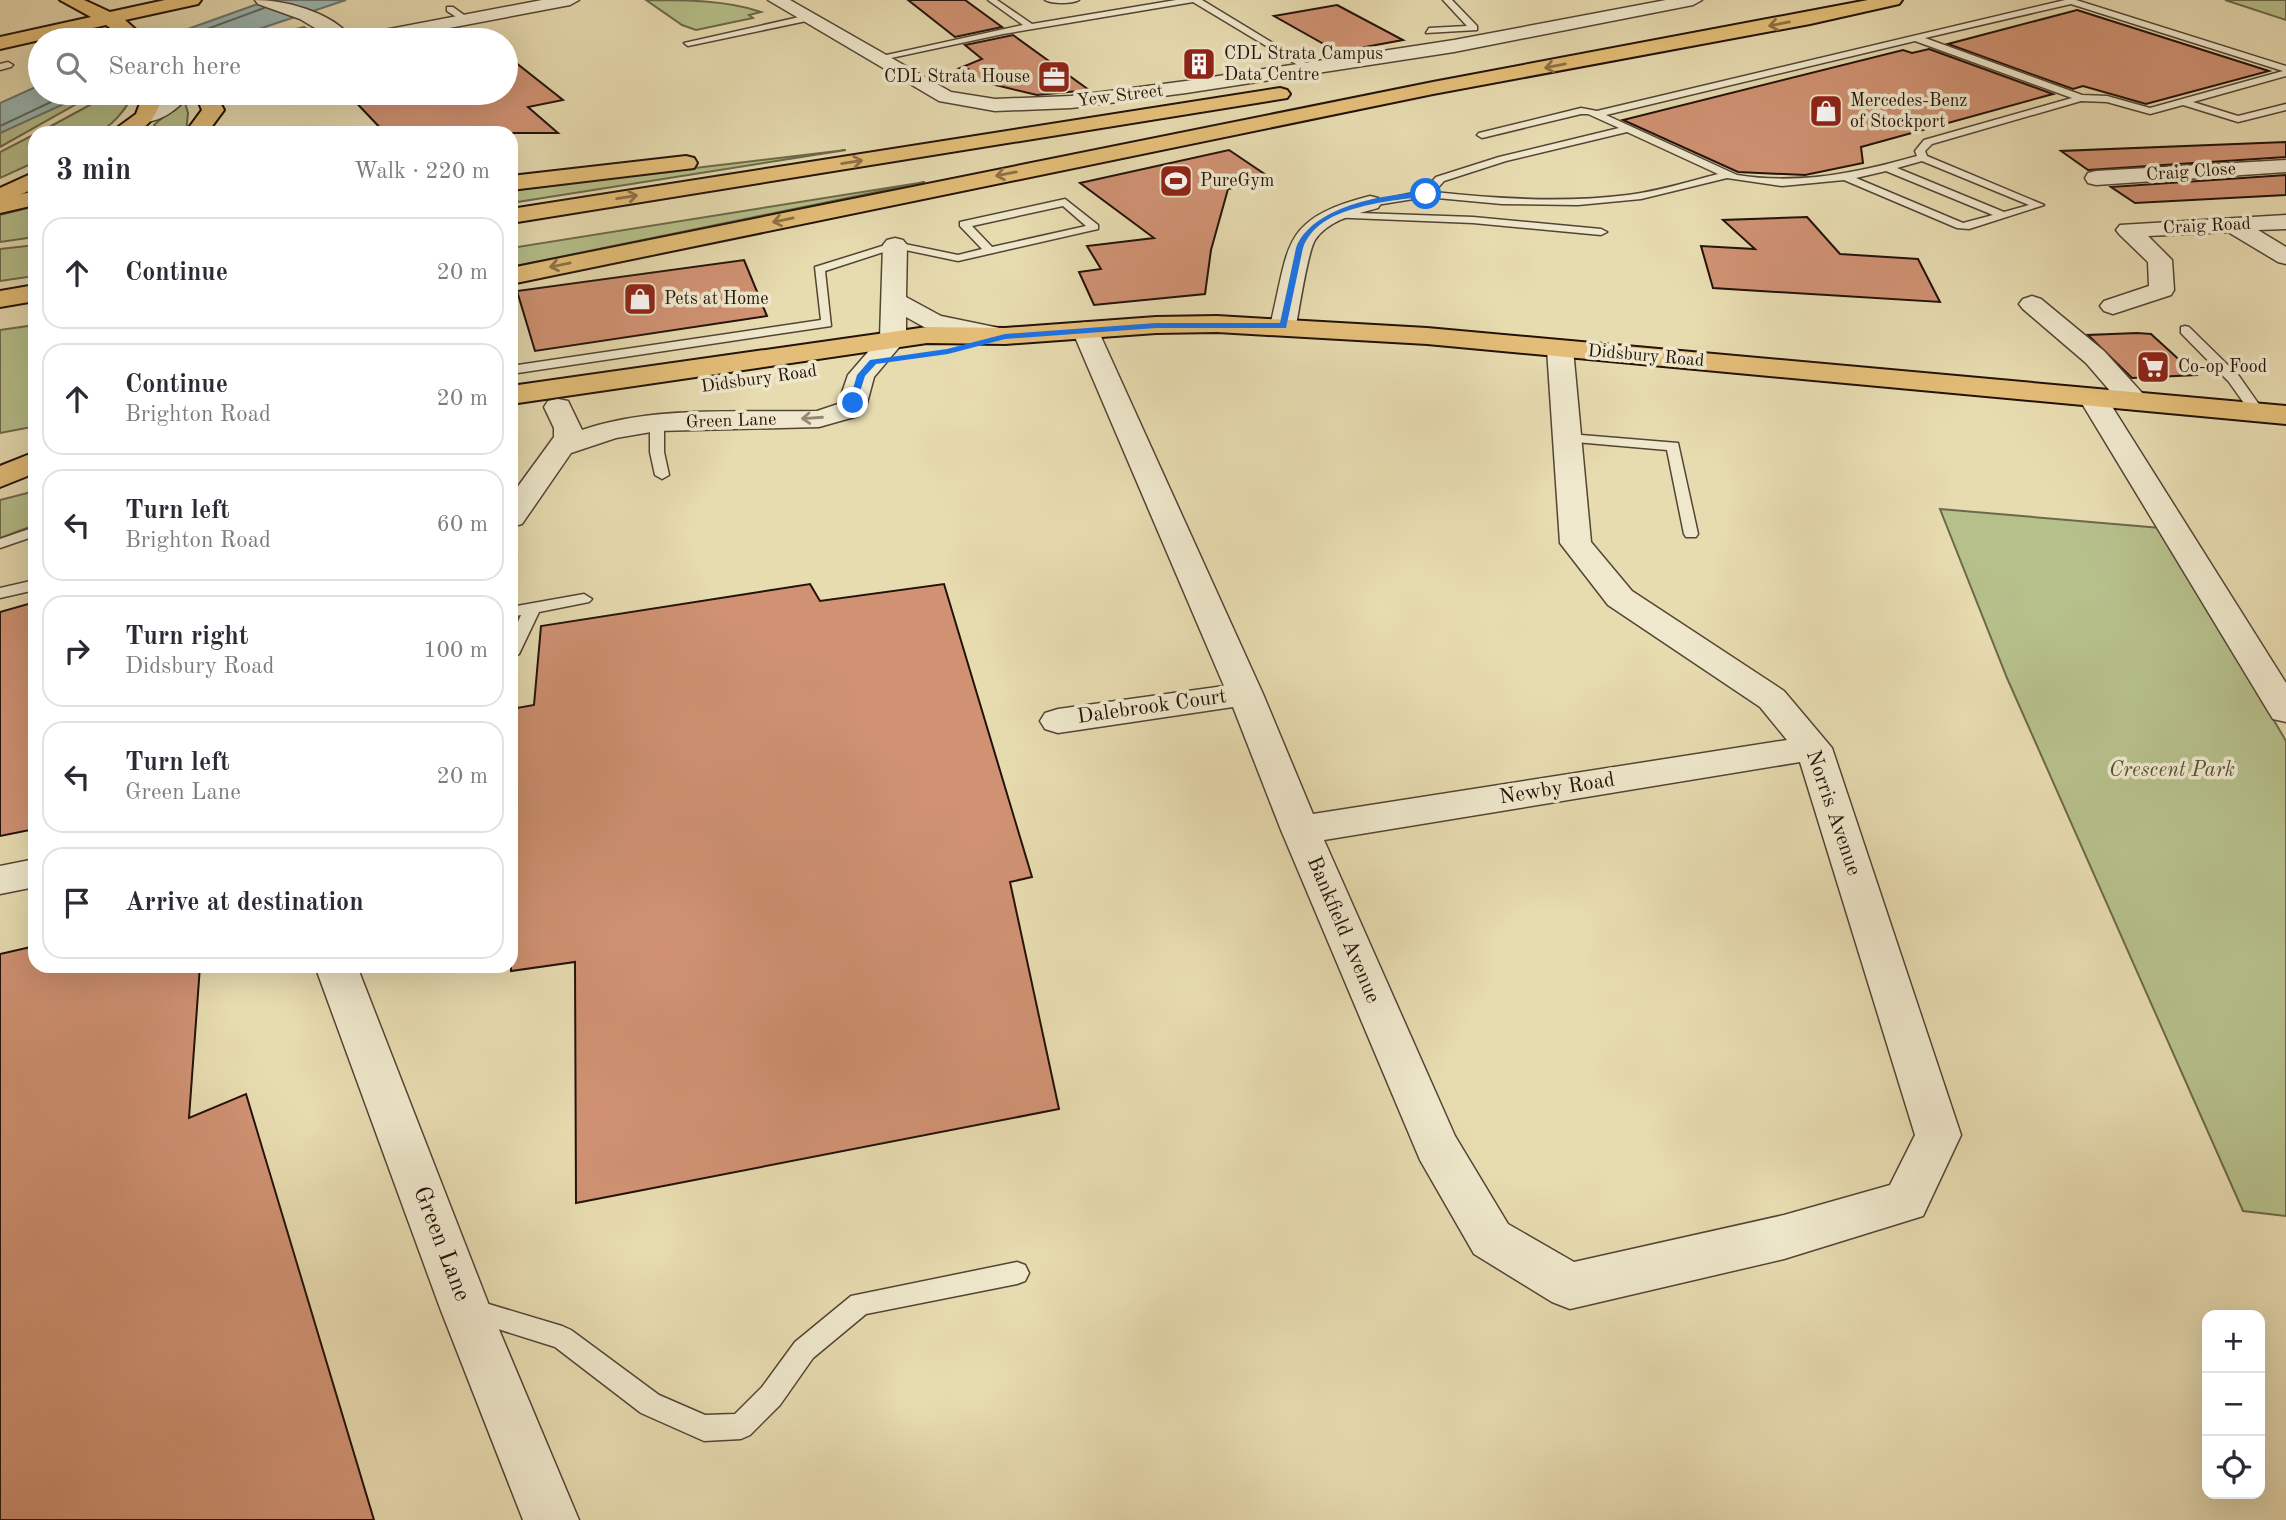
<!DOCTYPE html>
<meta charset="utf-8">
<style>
:root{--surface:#fff;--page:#f2f2f3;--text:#2b2b33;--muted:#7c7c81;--line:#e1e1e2}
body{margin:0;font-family:"Old Standard TT",serif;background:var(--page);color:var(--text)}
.controls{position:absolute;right:21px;bottom:21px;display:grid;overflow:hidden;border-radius:14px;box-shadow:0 7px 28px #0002}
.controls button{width:63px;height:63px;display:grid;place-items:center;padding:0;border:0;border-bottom:2px solid var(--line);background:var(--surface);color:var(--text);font:35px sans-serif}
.stop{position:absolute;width:21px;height:21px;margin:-16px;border:5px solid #1a73e8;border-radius:50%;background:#fff}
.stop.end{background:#1a73e8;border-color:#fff;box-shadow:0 2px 7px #0008}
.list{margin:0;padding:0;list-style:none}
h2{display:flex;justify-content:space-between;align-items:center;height:91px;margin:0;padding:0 28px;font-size:30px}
h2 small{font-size:23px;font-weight:400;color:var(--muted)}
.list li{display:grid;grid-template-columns:46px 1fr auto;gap:21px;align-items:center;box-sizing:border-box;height:112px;margin:0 14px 14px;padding:0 14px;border:2px solid var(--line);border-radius:21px}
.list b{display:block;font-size:26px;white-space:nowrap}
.list p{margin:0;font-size:23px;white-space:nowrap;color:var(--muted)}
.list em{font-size:23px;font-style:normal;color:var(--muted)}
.icon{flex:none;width:38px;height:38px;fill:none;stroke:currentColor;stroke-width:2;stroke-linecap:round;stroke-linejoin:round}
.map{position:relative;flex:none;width:2286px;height:1520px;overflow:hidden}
.search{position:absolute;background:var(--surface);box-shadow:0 7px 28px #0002;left:28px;top:28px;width:490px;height:77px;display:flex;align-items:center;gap:18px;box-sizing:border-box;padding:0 24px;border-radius:38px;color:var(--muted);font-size:26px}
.panel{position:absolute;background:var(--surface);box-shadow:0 7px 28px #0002;left:28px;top:126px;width:490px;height:847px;border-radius:21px}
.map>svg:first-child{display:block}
.green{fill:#b6c08b;stroke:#6c694a;stroke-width:2}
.water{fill:#9ab9b5;stroke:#6a7671;stroke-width:2}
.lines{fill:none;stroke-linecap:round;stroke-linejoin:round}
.shore{stroke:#5e6660;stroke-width:2}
.building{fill:#d09273;stroke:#23120a;stroke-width:2}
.lane-casing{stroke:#544434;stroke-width:3}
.street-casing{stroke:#544434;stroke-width:3}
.primary-casing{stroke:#23120a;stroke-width:4}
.highway-casing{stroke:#23120a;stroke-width:4}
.lane{fill:#efe8cc;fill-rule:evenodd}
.street{fill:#efe8cc;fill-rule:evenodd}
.primary{fill:#e4be78;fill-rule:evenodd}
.highway{fill:#e4be78;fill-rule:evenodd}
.oneway{stroke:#8d7146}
.oneway2{stroke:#938875}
.route{fill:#1a73e8}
.labels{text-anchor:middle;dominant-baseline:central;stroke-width:7;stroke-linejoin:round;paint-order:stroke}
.far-poi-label{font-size:18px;fill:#23120a;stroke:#efe8cc;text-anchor:start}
.far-street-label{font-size:18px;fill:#23120a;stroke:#efe8cc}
.street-label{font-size:21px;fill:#23120a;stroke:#efe8cc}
.park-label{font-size:21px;font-style:italic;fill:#564f37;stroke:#efe8cc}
.near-street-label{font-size:24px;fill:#23120a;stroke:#efe8cc}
</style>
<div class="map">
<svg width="2286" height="1520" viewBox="0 0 2286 1520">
<rect width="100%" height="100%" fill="#e7dbb0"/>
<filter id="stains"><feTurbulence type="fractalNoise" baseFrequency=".00286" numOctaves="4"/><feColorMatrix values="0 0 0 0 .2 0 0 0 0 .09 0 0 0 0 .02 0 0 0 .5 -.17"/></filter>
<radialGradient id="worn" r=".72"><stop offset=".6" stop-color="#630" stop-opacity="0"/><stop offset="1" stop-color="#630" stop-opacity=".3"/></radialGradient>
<g class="green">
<path d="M646,0C683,0 728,0 761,12L749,15L753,18L696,30L682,25Z"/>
<path d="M2225,0H2286V20Z"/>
<path d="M304,27L325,40H251Z"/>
<path d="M96,93L0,147V133L84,94Z"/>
<path d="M112,93L133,94C127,108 110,130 94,133C77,137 55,133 38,133Z"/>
<path d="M184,99L188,113L186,133H151L157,128L154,125Z"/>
<path d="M35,134V162L0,178V152Z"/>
<path d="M846,150L511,203V190Z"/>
<path d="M925,182L511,267V248Z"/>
<path d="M35,206V237L0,242V215Z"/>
<path d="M35,245V276L0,281V249Z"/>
<path d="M35,325V415L32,427L0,433V330Z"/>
<path d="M35,491V525L0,538V500Z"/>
<path d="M1940,509L2161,528L2286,741V1216L2243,1211L2007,678Z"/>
</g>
<g class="water">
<path d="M269,0H346L226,40H157Z"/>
<path d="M40,85V93H88L0,133V103Z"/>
</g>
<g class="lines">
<g class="shore">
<path d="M177,40L264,8"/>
<path d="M0,126L70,93"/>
</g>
</g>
<g class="building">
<path d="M908,0H965L1002,27L955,37Z"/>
<path d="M1337,5L1403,40L1338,52L1274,16Z"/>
<path d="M2077,10L2269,71L2146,104L2083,86L2073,89L1948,44Z"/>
<path d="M1013,35L1089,90L1037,95L954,75L967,69L960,68L982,59L965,45Z"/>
<path d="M1929,49L2053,94L1861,147L1863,163L1805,175L1738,172L1623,120L1903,50L1912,53Z"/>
<path d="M506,55L563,100L528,107L558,133H385L347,93H506Z"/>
<path d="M2286,142V157L2088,170L2061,151Z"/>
<path d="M1229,150L1272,179L1228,189L1211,250L1205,294L1094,305L1079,272L1101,269L1087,246L1154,238L1080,183Z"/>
<path d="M2286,175V195L2135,203L2111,187Z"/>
<path d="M1807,217L1840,254L1918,259L1940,302L1713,288L1701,246L1755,249L1723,220Z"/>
<path d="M744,260L767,316L535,351L517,291Z"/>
<path d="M2137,333L2151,334L2196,375L2132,378L2088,335Z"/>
<path d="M810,584L820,601L944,584L1032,877L1010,882L1059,1109L576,1203L575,962L511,971V709L534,705L541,626Z"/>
<path d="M35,602V829L0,836V612Z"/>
<path d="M35,946V966H200L189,1118L246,1094L374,1520H0V954Z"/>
</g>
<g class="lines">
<defs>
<g id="lane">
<path d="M988,0H997L1032,24L1176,0H1202L1314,68L1306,70L1193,2L1003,34L877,61L873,58L1023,25Z"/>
<path d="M1045,0H1079C1072,4 1052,4 1045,0Z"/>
<path d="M1443,0H1452L1477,26V30L1426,33L1429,28L1467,26Z"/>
<path d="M2065,0H2076L2286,66V76L2193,102L2238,116L2286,104V110L2238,122L2183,105L2150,114L2107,102L2081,101L1932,144L1925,151L1927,156L2044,205L1969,229L1957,228L1844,180L1782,186L1727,178L1641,199L1578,205L1502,204L1426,197L1370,206L1365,203L1423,191L1436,177L1499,157L1619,128L1588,114H1581L1482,138L1477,135L1479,133L1581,108L1597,111ZM2071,4L2283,71L2150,108L2107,96L2082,95L1925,38ZM1915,41L2072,98L1924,140L1915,151L1917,156C1857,173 1799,185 1737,175L1606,115ZM1627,132L1718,174C1688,182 1659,191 1628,195C1564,203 1498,199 1434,192L1444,181L1506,161ZM1922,161L2029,205L2004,212L1897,168ZM1886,171L1993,215L1963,223L1856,178Z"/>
<path d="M447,7H453L471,20L464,22L447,11Z"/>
<path d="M808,15L811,20L688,46L684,43Z"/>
<path d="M8,62L13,65L11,67L0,70V64Z"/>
<path d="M1065,199L1098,225V229L958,261L896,248L825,271L831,326L511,374V366L821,320L815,267L895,242L958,255L982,249L960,226V222ZM1063,206L1086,226L992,247L972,226Z"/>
<path d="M1331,212L1473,217L1601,229L1607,232L1601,235L1473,223L1327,217V213Z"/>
<path d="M2185,326L2189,327L2239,376L2265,413L2263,416H2253L2229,382L2181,333V327Z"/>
<path d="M657,419L664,423V452L669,475L662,479L655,475L650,452V423Z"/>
<path d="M1569,434L1678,443L1698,534L1696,537H1686L1684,534L1667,450L1564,441L1562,438Z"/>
<path d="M35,527V536L0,548V539Z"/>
<path d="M35,580V590L0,598V588Z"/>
<path d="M584,594L592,599L589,602L539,612L519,654L511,659V637L521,615L511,617V607Z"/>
<path d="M1017,1262L1025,1265L1029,1273L1025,1281L1017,1284L866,1314L813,1358L780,1405L750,1435L741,1439L704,1441L641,1413L555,1347L463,1318L460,1310L463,1302L472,1299L562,1326L571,1330L659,1395L705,1415L735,1414L762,1387L795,1342L851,1296Z"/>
</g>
<g id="street">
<path d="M255,0C285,0 330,12 350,36L347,40H335L300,19L258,4Z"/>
<path d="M542,0H579L570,5L386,40H349L358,35Z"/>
<path d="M768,0H790L951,92L995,99L1071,96L1186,81L1454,40L1666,0H1702L1693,5L1454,52L1186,93L1071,108L995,111L939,101Z"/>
<path d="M170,93H191C180,108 157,126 138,121L135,117C143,106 159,102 170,93Z"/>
<path d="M212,93H239C231,102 213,108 201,105L198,101Z"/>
<path d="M2286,160V172L2096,185L2088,183L2085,178L2088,173L2096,171Z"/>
<path d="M1370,196L1378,198L1381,203L1378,208C1356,214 1328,220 1315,240C1308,251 1299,309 1296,326L1292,331L1283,334L1274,331L1270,326C1290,245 1280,219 1370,196Z"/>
<path d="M2286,215V229L2258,230L2286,247V264L2278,262L2228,232L2148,236L2172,260L2174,290L2171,295L2113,314L2104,311L2100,306L2104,301L2149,286L2148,262L2120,235L2116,230L2120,225Z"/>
<path d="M895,238L903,240L907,245L906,297L941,316L1014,331L1018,336L1014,341L1005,344L924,327L906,317V339L874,377L867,403L858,416L819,427L657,431L616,438L571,453L522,524L511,527V496L554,437V428L544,407L548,401L558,399L568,401L582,430C656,405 740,413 817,411L838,404L848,375L880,338L883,245L887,240Z"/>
<path d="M2032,296L2041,299L2104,351L2144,395L2148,401L2144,407L2134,409L2124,407L2086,363L2023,309L2019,304L2023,299Z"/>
<path d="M1085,322L1094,325L1098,330L1263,694L1313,814L1787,740L1760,707L1608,605L1560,543L1547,349L1551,343L1560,341L1569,343L1573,349L1591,542L1632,591L1784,691L1832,748L1961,1135L1923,1216L1784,1259L1570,1309L1552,1302L1474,1254L1420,1160L1281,830L1233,707L1058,733L1045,729L1040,721L1045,713L1058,709L1224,686L1072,330L1076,325ZM1800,762L1915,1135L1890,1185L1784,1215L1574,1262L1508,1224L1455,1136L1324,840Z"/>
<path d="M2092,389L2102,391L2106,397L2286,683V722L2273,719L2268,711L2078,397L2082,391Z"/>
<path d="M35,859V887L0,894V866Z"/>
<path d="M315,966H357L490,1308L579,1520H523L440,1308Z"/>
</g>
<g id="primary">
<path d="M60,0H84L110,12L165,0H201L198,4L125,20L147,40H127L106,25L0,49V37L91,17Z"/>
<path d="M144,93H164C152,126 146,133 110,133L136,114Z"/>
<path d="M195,93H215L224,110L207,133H185L202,110Z"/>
<path d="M35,172V188L0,204V188Z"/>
<path d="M1217,316L1427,328L2286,406V424L1427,344L1217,332L1156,333L1005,344L927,343L511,404V386L927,327L1005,328L1156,317Z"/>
</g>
<g id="highway">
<path d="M1868,0H1902L1899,4L1810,24L1433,94L511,284V268L1433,82Z"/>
<path d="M1280,88L1287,90L1290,94L1287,98L511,223V209Z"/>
<path d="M686,156L694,158L697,163L694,168L511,190V176Z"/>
<path d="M35,191V205L0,213V199Z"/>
<path d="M35,285V301L0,307V291Z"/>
<path d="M35,452V473L0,487V466Z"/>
</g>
</defs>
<use href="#lane" class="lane-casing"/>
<use href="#street" class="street-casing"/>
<use href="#primary" class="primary-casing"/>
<use href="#highway" class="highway-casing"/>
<use href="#lane" class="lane"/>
<use href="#street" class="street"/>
<use href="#primary" class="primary"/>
<use href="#highway" class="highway"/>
</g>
<defs><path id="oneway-shaft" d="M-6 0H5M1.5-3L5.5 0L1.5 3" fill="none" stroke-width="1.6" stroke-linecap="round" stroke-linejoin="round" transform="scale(1.75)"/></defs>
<g class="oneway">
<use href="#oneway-shaft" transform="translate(1779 24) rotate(169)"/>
<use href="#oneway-shaft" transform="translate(1555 66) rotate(169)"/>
<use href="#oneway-shaft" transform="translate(852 162) rotate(-9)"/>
<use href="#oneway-shaft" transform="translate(1006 174) rotate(169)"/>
<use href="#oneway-shaft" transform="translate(627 197) rotate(-9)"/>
<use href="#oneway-shaft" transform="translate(783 220) rotate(168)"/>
<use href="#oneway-shaft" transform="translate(560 265) rotate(168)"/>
</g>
<use class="oneway2" href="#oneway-shaft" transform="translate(812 418) rotate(176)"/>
<path class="route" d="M1428,193L1426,196C1388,202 1318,205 1303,248L1286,328H1156L1005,339L948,354L876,364L865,376L856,404L849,403L857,375L870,360L947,349L1005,334L1156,323H1280L1296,248C1311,206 1389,192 1428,193Z"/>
<defs>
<symbol id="building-square" viewBox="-11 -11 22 22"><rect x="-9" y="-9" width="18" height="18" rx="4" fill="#8f2418" stroke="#efe8cc"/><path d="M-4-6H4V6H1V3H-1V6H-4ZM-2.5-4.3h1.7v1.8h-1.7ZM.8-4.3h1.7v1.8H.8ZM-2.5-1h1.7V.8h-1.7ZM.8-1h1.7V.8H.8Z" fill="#fff"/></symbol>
<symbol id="office-square" viewBox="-11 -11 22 22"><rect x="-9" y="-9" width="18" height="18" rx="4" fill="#8f2418" stroke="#efe8cc"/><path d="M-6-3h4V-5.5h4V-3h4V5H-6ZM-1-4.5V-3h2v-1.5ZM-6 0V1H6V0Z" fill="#fff"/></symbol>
<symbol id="shop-square" viewBox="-11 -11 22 22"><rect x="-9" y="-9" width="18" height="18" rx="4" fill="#8f2418" stroke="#efe8cc"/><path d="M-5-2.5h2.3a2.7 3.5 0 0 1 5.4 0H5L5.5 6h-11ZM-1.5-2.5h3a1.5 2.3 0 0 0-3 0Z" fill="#fff"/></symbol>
<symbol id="stadium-square" viewBox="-11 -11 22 22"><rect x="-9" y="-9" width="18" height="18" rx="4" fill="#8f2418" stroke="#efe8cc"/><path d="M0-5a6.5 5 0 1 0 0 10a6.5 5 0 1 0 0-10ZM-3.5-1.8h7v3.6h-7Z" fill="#fff"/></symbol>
<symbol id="supermarket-square" viewBox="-11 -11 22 22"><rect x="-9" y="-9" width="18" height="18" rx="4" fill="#8f2418" stroke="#efe8cc"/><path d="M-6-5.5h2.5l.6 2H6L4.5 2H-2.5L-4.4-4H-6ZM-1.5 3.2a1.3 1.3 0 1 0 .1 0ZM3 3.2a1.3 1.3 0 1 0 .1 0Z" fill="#fff"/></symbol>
</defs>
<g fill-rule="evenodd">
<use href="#building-square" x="1180" y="45" width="38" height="38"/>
<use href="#office-square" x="1035" y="58" width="38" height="38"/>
<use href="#shop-square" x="1807" y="92" width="38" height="38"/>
<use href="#stadium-square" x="1157" y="162" width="38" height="38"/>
<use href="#shop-square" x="621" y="280" width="38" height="38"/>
<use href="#supermarket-square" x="2134" y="348" width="38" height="38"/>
</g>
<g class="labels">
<g class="far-poi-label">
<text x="1224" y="54">CDL Strata Campus<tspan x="1224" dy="21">Data Centre</tspan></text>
<text x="1030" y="77" text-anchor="end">CDL Strata House</text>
<text x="1850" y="101">Mercedes-Benz<tspan x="1850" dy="21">of Stockport</tspan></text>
<text x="1200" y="181">PureGym</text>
<text x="664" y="299">Pets at Home</text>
<text x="2178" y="367">Co-op Food</text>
</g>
<g class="far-street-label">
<text transform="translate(1120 96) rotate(-7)">Yew Street</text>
<text transform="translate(2191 172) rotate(-4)">Craig Close</text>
<text transform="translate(2207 226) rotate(-3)">Craig Road</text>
<text transform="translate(1646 356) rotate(5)">Didsbury Road</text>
<text transform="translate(759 379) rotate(-8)">Didsbury Road</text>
<text transform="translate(731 421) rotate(-2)">Green Lane</text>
</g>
<g class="street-label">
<text transform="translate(1152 707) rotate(-8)">Dalebrook Court</text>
<text transform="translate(1557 789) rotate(-9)">Newby Road</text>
<text transform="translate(1833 813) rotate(71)">Norris Avenue</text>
<text transform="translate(1343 930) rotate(67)">Bankfield Avenue</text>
</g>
<g class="park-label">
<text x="2172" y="770">Crescent Park</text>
</g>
<g class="near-street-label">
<text transform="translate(441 1244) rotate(69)">Green Lane</text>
</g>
</g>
<rect width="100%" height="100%" filter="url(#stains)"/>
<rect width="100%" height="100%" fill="url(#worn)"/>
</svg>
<div class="controls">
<button>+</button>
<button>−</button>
<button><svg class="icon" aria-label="locate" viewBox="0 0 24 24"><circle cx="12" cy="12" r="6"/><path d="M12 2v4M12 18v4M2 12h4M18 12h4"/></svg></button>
</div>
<div class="stop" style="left:1426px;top:194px"></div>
<div class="stop end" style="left:853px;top:403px"></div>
<div class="search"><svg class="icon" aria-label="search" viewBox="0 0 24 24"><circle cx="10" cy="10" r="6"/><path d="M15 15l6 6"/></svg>Search here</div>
<section class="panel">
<h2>3 min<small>Walk · 220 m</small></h2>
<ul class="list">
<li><svg class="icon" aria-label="ahead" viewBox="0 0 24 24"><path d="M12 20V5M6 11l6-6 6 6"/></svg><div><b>Continue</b></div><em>20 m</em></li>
<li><svg class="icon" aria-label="ahead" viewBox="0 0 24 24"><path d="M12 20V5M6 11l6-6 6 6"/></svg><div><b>Continue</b><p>Brighton Road</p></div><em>20 m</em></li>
<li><svg class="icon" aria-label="left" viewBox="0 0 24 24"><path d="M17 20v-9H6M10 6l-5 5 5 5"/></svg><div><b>Turn left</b><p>Brighton Road</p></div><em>60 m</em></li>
<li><svg class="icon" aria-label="right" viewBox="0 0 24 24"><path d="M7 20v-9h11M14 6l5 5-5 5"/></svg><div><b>Turn right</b><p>Didsbury Road</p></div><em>100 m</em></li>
<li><svg class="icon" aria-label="left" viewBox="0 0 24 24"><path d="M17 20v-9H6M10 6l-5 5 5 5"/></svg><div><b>Turn left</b><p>Green Lane</p></div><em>20 m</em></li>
<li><svg class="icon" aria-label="arrive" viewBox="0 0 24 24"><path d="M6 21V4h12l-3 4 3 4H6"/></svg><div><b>Arrive at destination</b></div></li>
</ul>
</section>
</div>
